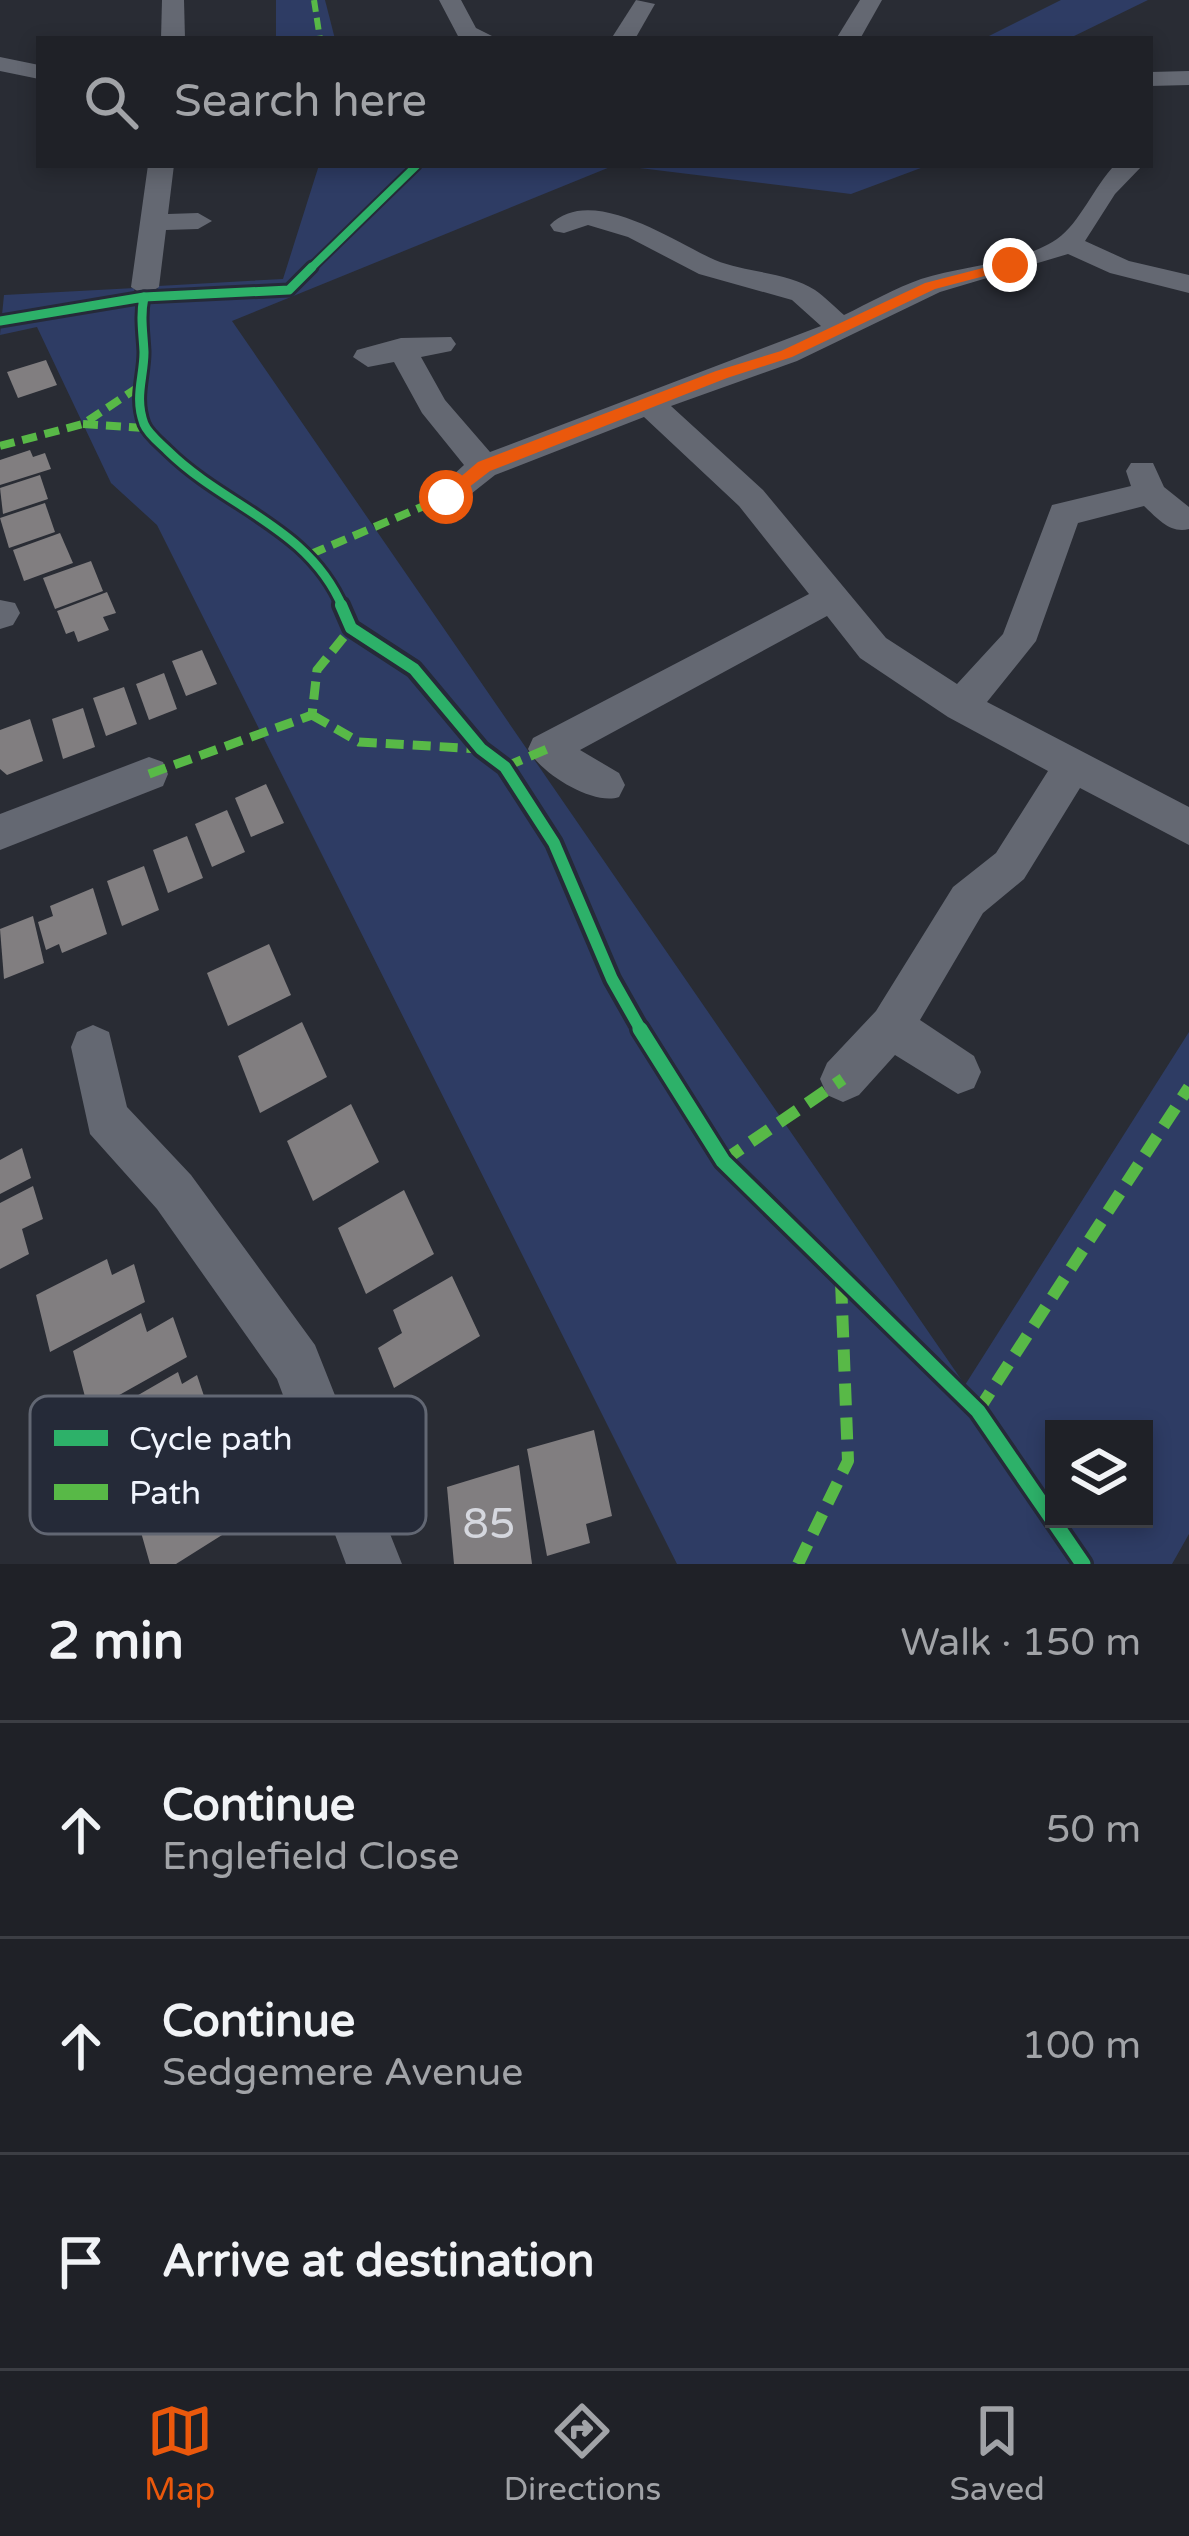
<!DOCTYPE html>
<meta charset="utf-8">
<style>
:root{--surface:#1f2127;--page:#27292f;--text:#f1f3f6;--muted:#a1a3a7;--line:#3c3e44;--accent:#ea580c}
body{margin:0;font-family:"Varela Round",sans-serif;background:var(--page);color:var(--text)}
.controls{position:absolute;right:36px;bottom:36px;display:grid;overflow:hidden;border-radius:0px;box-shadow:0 6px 18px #0003}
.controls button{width:108px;height:108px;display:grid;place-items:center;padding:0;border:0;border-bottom:3px solid var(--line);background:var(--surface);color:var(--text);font:60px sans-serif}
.stop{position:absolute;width:36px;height:36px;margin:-27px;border:9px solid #ea580c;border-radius:50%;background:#fff}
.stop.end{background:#ea580c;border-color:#fff;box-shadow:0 3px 12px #0008}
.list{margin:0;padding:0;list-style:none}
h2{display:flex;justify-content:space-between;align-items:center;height:156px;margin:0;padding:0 48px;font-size:51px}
h2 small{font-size:39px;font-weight:400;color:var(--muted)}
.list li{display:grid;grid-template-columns:78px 1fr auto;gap:36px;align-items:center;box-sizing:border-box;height:216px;padding:0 48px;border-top:3px solid var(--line)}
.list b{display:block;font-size:45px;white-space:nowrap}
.list p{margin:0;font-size:39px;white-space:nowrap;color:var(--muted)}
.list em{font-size:39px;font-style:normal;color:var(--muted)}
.icon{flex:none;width:66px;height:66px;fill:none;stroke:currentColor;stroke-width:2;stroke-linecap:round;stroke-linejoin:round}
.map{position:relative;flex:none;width:1189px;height:1564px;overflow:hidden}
.search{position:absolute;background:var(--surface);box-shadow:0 6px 18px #0003;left:36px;right:36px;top:36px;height:132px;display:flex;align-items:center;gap:30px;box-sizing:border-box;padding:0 42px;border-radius:0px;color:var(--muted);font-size:45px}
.sheet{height:804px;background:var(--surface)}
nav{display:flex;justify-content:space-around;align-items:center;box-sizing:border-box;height:168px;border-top:3px solid var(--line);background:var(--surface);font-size:33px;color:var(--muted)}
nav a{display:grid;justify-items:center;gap:6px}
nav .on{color:var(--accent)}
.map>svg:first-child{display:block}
.green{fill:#2e3c64;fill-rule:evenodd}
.building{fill:#817e80}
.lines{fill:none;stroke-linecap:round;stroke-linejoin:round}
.minor{fill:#646872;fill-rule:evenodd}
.quiet-far3{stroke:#58b947;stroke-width:6;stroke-dasharray:12 6;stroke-linecap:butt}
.quiet-far2{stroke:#58b947;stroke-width:8;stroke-dasharray:15 8;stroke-linecap:butt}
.quiet-far1{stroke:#58b947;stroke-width:9;stroke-dasharray:18 9;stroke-linecap:butt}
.quiet{stroke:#58b947;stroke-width:12;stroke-dasharray:22 12;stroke-linecap:butt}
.cycleway-far3-casing{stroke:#252a38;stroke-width:12}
.cycleway-far2-casing{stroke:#252a38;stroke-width:15}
.cycleway-far1-casing{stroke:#252a38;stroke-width:20}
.cycleway-casing{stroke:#252a38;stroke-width:22}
.cycleway-far3{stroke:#2db169;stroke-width:8}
.cycleway-far2{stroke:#2db169;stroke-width:9}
.cycleway-far1{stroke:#2db169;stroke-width:12}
.cycleway{stroke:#2db169;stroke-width:15}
.route{fill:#ea580c}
.labels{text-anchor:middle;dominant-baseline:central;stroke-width:12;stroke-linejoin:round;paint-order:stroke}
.near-number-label{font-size:42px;fill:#d5d7de}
.key{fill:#252a38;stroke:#626773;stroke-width:3}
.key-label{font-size:33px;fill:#f1f5fe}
</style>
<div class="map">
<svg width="1189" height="1564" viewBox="0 0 1189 1564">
<rect width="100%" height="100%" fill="#292c34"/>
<g class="green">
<path d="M276,0H325L335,39H276Z"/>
<path d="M1061,0H1148L1068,39H983Z"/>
<path d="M319,165H929L851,194L615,165L232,321L965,1385L1189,1032V1534L1172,1564H677L157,525L111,483L37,327L0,335L4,295L135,288L130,304L155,299L158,286L283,279ZM1054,1429H1144V1519H1054Z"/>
</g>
<g class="building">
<path d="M46,360L57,385L18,398L7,372Z"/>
<path d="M30,450L33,457L45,453L51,469L0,485V460Z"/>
<path d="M40,475L48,499L3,514L0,488Z"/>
<path d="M45,503L55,532L9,548L0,518Z"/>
<path d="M60,533L73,563L24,581L13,550Z"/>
<path d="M91,561L103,591L55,609L43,578Z"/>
<path d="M107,592L116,613L103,617L109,630L78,642L74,631L66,634L57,611Z"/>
<path d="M202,650L217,684L186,696L172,661Z"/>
<path d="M164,673L177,709L149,720L136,684Z"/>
<path d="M124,687L137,724L106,736L93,698Z"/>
<path d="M83,708L95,747L63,759L52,719Z"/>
<path d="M30,719L43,761L7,775L0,769V730Z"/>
<path d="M266,784L284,823L251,837L235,798Z"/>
<path d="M227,810L245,852L212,867L195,824Z"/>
<path d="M187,836L203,878L168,893L153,850Z"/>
<path d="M144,866L159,910L122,926L107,881Z"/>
<path d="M93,888L107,934L62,953L59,944L46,950L38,922L53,916L50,906Z"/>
<path d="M33,916L44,963L4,979L0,929Z"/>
<path d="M269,944L291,995L228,1026L207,973Z"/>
<path d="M302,1022L327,1077L260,1113L238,1056Z"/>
<path d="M351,1104L379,1162L313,1201L287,1141Z"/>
<path d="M22,1148L31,1178L0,1194V1160Z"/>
<path d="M33,1186L43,1219L22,1229L29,1254L0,1269V1203Z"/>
<path d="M404,1190L434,1254L366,1294L338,1228Z"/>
<path d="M107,1259L112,1275L134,1264L145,1302L50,1352L36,1295Z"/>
<path d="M452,1276L480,1336L394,1388L378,1348L402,1333L393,1310Z"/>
<path d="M141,1313L147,1332L173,1317L187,1357L89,1412L73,1351Z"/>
<path d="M178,1372L182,1384L197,1375L209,1411L189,1423L197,1446L124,1490L102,1416Z"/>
<path d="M594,1430L612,1516L586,1524L590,1543L547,1556L527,1449Z"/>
<path d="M216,1453L232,1499L221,1506L230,1530L176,1564H150L133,1504Z"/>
<path d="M519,1465L532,1564H454L447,1487Z"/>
</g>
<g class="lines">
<g class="minor">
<path d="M162,0H184L185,39H161Z"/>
<path d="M439,0H461L476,28L498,39L459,38Z"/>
<path d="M636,0L655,4L635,39H611Z"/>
<path d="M860,0H882L860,39H836Z"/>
<path d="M0,57L39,65V79L0,71Z"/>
<path d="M1189,71V85L1150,86V72Z"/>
<path d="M148,165H174L168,214L198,213L212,221L198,229L166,230L159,287L145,296L131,287Z"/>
<path d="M1115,165H1143L1115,194L1085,241L1129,261L1189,275V293L1110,273L1068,254L940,292L797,361L671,406L763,490L886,638L957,684L1003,634L1052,505L1131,486L1126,471L1131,463H1153L1164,487L1189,507V529C1170,534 1157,518 1144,506L1078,523L1036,641L987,702L1189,807V845L1080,788L1024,879L983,913L920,1020L974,1056L981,1072L974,1088L958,1094L895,1055L859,1095L843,1102L827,1095L820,1079L827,1063L876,1011L953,887L996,853L1048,771L948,717L860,658L827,616L580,750L619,773L625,785L619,797C593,806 540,773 528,749L533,738L809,594L739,506L644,417L495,475L457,505H433L429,497L464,465L422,413L394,362L368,367L353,357L357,350L401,338L451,337L456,344L451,351L421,357L445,400L490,452L821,326L792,300L699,274L628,237L588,225L564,233L554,231L550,225C591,183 674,242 715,260C746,273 788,272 815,290C825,297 835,307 844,315C869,303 895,288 921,279C964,265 1020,264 1057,239C1080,223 1094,186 1115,165Z"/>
<path d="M0,600L15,603L20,613L13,625L0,629Z"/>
<path d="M149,757L163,762L168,774L163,786L0,850V814Z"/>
<path d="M93,1025L109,1032L127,1107L191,1175L315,1345L402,1564H346L277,1379L157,1209L90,1134L71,1047L77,1032Z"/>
</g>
<path class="quiet-far3" d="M314,0L320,39"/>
<g class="quiet-far2">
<path d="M83,424L145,428"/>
<path d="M0,446L83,424L137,388"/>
<path d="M311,554L445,497"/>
</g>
<g class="quiet-far1">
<path d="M312,715L359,742L481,749"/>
<path d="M505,767L547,749"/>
<path d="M149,774L312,715L317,670L351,628"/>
</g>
<g class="quiet">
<path d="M723,1161L843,1079"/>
<path d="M978,1411L1189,1087"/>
<path d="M798,1564L848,1461L841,1281"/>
</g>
<defs>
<path id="cycleway-far3" d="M309,270L417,165"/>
<g id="cycleway-far2">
<path d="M144,297L289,290L312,267"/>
<path d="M0,321L144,297C140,317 143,331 144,352C144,377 134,397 144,424C148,434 160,443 168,451C226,508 309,527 343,608"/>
</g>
<path id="cycleway-far1" d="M341,605L351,628L414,669L481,749L505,767L554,843L612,979L642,1032"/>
<path id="cycleway" d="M640,1029L723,1161L978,1411L1083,1564"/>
</defs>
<use href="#cycleway-far3" class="cycleway-far3-casing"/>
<use href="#cycleway-far2" class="cycleway-far2-casing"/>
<use href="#cycleway-far1" class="cycleway-far1-casing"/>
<use href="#cycleway" class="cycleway-casing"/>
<use href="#cycleway-far3" class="cycleway-far3"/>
<use href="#cycleway-far2" class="cycleway-far2"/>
<use href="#cycleway-far1" class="cycleway-far1"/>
<use href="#cycleway" class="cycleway"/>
</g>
<path class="route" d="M1010,261L1015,268L935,289L792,357L727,378L490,471L451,501L437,497L478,462L716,371L781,351L925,283Z"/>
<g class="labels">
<g class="near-number-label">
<text x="489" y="1524">85</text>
</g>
</g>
<rect x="30" y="1396" width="396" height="138" rx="18" class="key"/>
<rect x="54" y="1430" width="54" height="16" fill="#2db169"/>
<rect x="54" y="1484" width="54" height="16" fill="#58b947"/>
<g class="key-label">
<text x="129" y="1450">Cycle path</text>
<text x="129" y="1504">Path</text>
</g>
</svg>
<div class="controls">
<button><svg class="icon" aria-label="layers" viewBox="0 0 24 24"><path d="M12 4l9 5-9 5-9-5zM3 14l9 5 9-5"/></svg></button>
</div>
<div class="stop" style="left:446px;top:497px"></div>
<div class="stop end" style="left:1010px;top:265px"></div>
<div class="search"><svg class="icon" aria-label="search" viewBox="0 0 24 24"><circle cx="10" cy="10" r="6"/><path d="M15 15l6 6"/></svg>Search here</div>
</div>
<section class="sheet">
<h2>2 min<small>Walk · 150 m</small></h2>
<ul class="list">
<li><svg class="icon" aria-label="ahead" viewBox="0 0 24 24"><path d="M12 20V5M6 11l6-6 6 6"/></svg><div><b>Continue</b><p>Englefield Close</p></div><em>50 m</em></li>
<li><svg class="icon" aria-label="ahead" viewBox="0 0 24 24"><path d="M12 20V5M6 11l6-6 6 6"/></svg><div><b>Continue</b><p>Sedgemere Avenue</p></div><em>100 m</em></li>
<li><svg class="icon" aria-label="arrive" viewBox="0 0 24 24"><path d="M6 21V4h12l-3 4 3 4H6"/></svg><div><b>Arrive at destination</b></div></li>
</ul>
</section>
<nav>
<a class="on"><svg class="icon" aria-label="map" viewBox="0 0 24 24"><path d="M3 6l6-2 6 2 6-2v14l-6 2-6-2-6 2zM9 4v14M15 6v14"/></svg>Map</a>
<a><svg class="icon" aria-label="directions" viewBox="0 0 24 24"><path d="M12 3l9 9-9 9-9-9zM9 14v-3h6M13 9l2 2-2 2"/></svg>Directions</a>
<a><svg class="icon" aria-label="saved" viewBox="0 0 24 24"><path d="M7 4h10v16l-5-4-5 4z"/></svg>Saved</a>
</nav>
